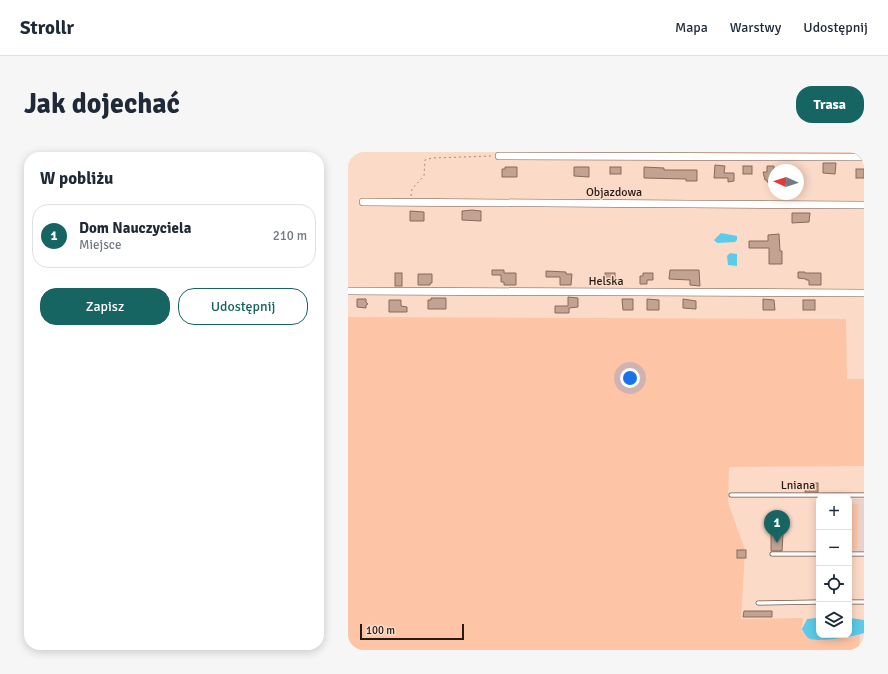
<!DOCTYPE html>
<html lang="pl">
<meta charset="utf-8">
<style>
:root{--surface:#fff;--page:#f6f6f7;--text:#1f2937;--muted:#747a83;--line:#e0e1e3;--accent:#166562}
body{margin:0;font-family:Signika,sans-serif;background:var(--page);color:var(--text)}
.controls{position:absolute;right:12px;bottom:12px;display:grid;overflow:hidden;border-radius:8px;box-shadow:0 2px 10px #0003}
.controls button{width:36px;height:36px;display:grid;place-items:center;padding:0;border:0;border-bottom:1px solid var(--line);background:var(--surface);color:var(--text);font:20px sans-serif}
.compass{position:absolute;left:420px;top:12px;width:36px;height:36px;border-radius:50%;background:var(--surface);box-shadow:0 2px 10px #0003;rotate:273deg}
.scale{position:absolute;left:12px;bottom:10px;width:104px;box-sizing:border-box;padding-left:4px;border:2px solid #271b14;border-top:0;font-size:11px;line-height:14px;white-space:nowrap;color:#271b14;-webkit-text-stroke:3px #fcdac8;paint-order:stroke}
.you{position:absolute;left:282px;top:226px;width:14px;height:14px;margin:-10px;border:3px solid #fff;border-radius:50%;background:#1a73e8;box-shadow:0 0 0 6px #1a73e833}
.badge{display:grid;place-items:center;width:26px;height:26px;border-radius:50%;background:var(--accent);color:#fff;font-size:13px;font-weight:700}
.pin{position:absolute;translate:-50% -33px;filter:drop-shadow(0 1px 2px #0008)}
.pin::after{content:'';position:absolute;top:21px;width:14px;height:12px;background:inherit;clip-path:polygon(0 0,100% 0,50% 100%)}
.list{margin:0;padding:0;list-style:none}
h2{display:flex;justify-content:space-between;align-items:center;height:52px;margin:0;padding:0 16px;font-size:17px}
h2 small{font-size:13px;font-weight:400;color:var(--muted)}
.list li{display:grid;grid-template-columns:26px 1fr auto;gap:12px;align-items:center;box-sizing:border-box;height:64px;margin:0 8px 8px;padding:0 8px;border:1px solid var(--line);border-radius:16px}
.list b{display:block;font-size:15px;white-space:nowrap}
.list p{margin:0;font-size:13px;white-space:nowrap;color:var(--muted)}
.list em{font-size:13px;font-style:normal;color:var(--muted)}
.actions{display:flex;gap:8px;padding:12px 16px}
.actions a{flex:1;padding:9px 0;border:1px solid var(--accent);border-radius:16px;text-align:center;font-size:14px;color:var(--accent)}
.actions .main{background:var(--accent);color:#fff}
.icon{flex:none;width:22px;height:22px;fill:none;stroke:currentColor;stroke-width:2;stroke-linecap:round;stroke-linejoin:round}
.map{position:relative;flex:none;width:516px;height:498px;overflow:hidden;border-radius:16px}
header{display:flex;align-items:center;gap:24px;box-sizing:border-box;height:56px;padding:0 20px;background:var(--surface);border-bottom:1px solid var(--line)}
header strong{font-size:19px}
nav{display:flex;gap:22px;margin-inline-start:auto;font-size:14px}
.intro{display:flex;align-items:center;justify-content:space-between;box-sizing:border-box;height:96px;padding:0 24px}
h1{margin:0;font-size:28px}
.button{padding:10px 18px;border-radius:16px;background:var(--accent);color:#fff;font-size:14px;font-weight:700}
main{display:flex;gap:24px;padding:0 24px}
aside{flex:1;background:var(--surface);border-radius:16px;box-shadow:0 2px 10px #0003}
.map>svg:first-child{display:block}
.education{fill:#ebd1cc}
.green{fill:#fdc4a6}
.water{fill:#5bcbe9}
.building{fill:#c2a291;stroke:#886a5a}
.lines{fill:none;stroke-linecap:round;stroke-linejoin:round}
.service-casing{stroke:#735647;stroke-width:5}
.minor-casing{stroke:#735647;stroke-width:8}
.path{stroke:#a2897c;stroke-width:1;stroke-dasharray:2 3;stroke-linecap:butt}
.service{stroke:#fff;stroke-width:3.5}
.minor{stroke:#fff;stroke-width:7}
.labels{text-anchor:middle;dominant-baseline:central;stroke-width:3;stroke-linejoin:round;paint-order:stroke}
.street-label{font-size:12px;fill:#271b14;stroke:#fcdac8}
</style>
<header>
<strong>Strollr</strong>
<nav><a>Mapa</a><a>Warstwy</a><a>Udostępnij</a></nav>
</header>
<div class="intro"><h1>Jak dojechać</h1><a class="button">Trasa</a></div>
<main>
<aside>
<h2>W pobliżu<small></small></h2>
<ul class="list">
<li><span class="badge">1</span><div><b>Dom Nauczyciela</b><p>Miejsce</p></div><em>210 m</em></li>
</ul>
<div class="actions"><a class="main">Zapisz</a><a>Udostępnij</a></div>
</aside>
<div class="map">
<svg width="516" height="498" viewBox="0 0 516 498">
<rect width="100%" height="100%" fill="#fcdac8"/>
<g class="education">
<rect x="469" y="347" width="2" height="53"/>
<rect x="501" y="347" width="15" height="52"/>
</g>
<g class="green">
<path d="M0,165L498,167L499,227H516V314L381,315L380,350L397,398L393,467L455,466L454,477L457,483L499,486L512,483L511,498H0Z"/>
<path d="M501,352H510L509,398H501Z"/>
</g>
<g class="water">
<path d="M373,81L389,84V88L387,90L369,91L366,88Z"/>
<path d="M382,101L389,102V114L380,113L379,104Z"/>
<path d="M468,466H471V483H501V466H503L516,468V481C507,485 471,490 462,487C458,485 456,481 454,477L459,467Z"/>
</g>
<g class="building">
<path d="M475,11H488L487,22L475,21Z"/>
<path d="M367,13L377,14L376,21H386V29L380,30V26H366Z"/>
<rect x="395" y="14" width="9" height="8"/>
<path d="M419,14H426V30H419V28H417L415,20H419Z"/>
<path d="M157,15H169V25H154V17H157Z"/>
<path d="M226,15H241V25L226,24Z"/>
<rect x="262" y="15" width="11" height="7"/>
<path d="M296,15L316,16V18H349V29H338V27L296,26Z"/>
<rect x="508" y="17" width="8" height="9"/>
<path d="M124,58L133,59V69L114,68V59Z"/>
<path d="M62,59L76,60V69H62Z"/>
<path d="M444,61H462L461,70L444,71Z"/>
<path d="M431,82L432,99H434V112H421V96H401V89H420V83Z"/>
<path d="M144,118H156V121H168V133H156V130H153V123H144Z"/>
<path d="M322,118H351L352,134L342,133V128L321,127Z"/>
<path d="M198,119L218,120V122H224L223,133H212V125H198Z"/>
<path d="M450,120H457V121H473V133H461V128H458V127L450,126Z"/>
<rect x="47" y="121" width="7" height="13"/>
<rect x="257" y="121" width="10" height="11"/>
<path d="M295,121H305V128H299V132H292V124H295Z"/>
<path d="M70,122H84V131H82V133H70Z"/>
<path d="M220,145L230,146V155L221,156V161H207V154H220Z"/>
<path d="M83,146H98V157H80V148H83Z"/>
<path d="M9,147H18V150L20,152L18,153V156L9,155Z"/>
<path d="M274,147H285V158H275Z"/>
<path d="M299,147L311,148V158H299Z"/>
<path d="M335,147L348,149V157L335,156Z"/>
<path d="M415,147L426,148L427,158H415Z"/>
<path d="M41,148H53V154L59,155V160H41Z"/>
<rect x="455" y="148" width="12" height="10"/>
<rect x="457" y="331" width="13" height="9"/>
<path d="M423,382H435L434,399H423Z"/>
<rect x="389" y="398" width="9" height="8"/>
<path d="M396,459H424V465H395Z"/>
</g>
<g class="lines">
<defs>
<g id="service">
<path d="M383,343H516"/>
<path d="M424,402H471"/>
<path d="M501,402H516"/>
<path d="M501,450H516"/>
<path d="M410,451L471,450"/>
</g>
<g id="minor">
<path d="M151,4L516,5"/>
<path d="M15,50L516,53"/>
<path d="M0,139L516,141"/>
</g>
</defs>
<use href="#service" class="service-casing"/>
<use href="#minor" class="minor-casing"/>
<path class="path" d="M63,44L64,37L76,24L77,8L84,6L144,4"/>
<use href="#service" class="service"/>
<use href="#minor" class="minor"/>
</g>
<g class="labels">
<g class="street-label">
<text x="266" y="40">Objazdowa</text>
<text x="258" y="129">Helska</text>
<text x="450" y="333">Lniana</text>
</g>
</g>
</svg>
<div class="controls">
<button>+</button>
<button>−</button>
<button><svg class="icon" aria-label="locate" viewBox="0 0 24 24"><circle cx="12" cy="12" r="6"/><path d="M12 2v4M12 18v4M2 12h4M18 12h4"/></svg></button>
<button><svg class="icon" aria-label="layers" viewBox="0 0 24 24"><path d="M12 4l9 5-9 5-9-5zM3 14l9 5 9-5"/></svg></button>
</div>
<svg class="compass" viewBox="-18 -18 36 36"><path d="M0-13l5 13h-10z" fill="#e53935"/><path d="M0 13l5-13h-10z" fill="#747a83"/></svg>
<div class="scale">100 m</div>
<div class="you"></div>
<div class="pin badge" style="left:429px;top:391px">1</div>
</div>
</main>
